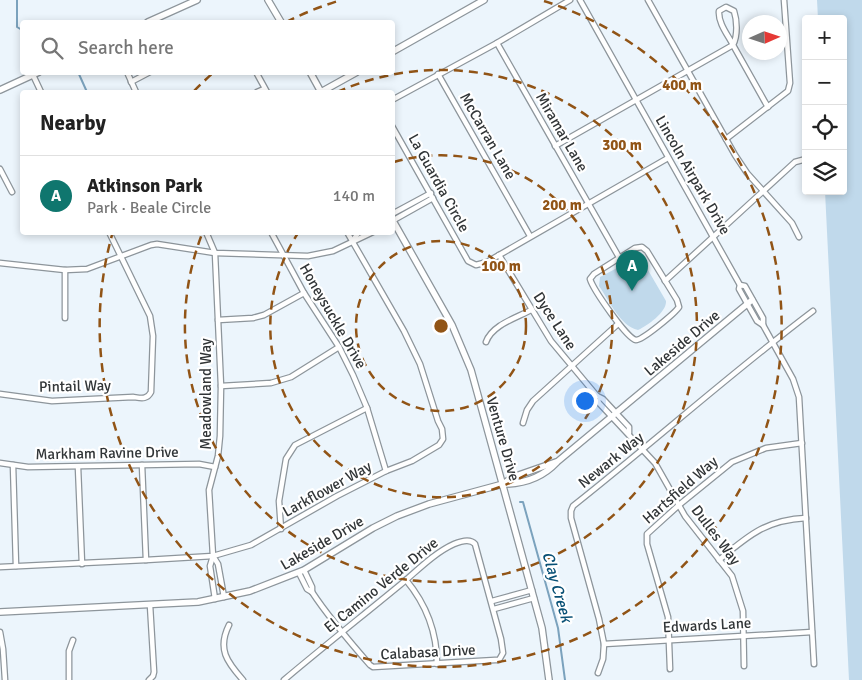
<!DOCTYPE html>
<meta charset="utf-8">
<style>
:root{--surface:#fff;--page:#f2f2f2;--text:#222;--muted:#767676;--line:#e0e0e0;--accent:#0f766e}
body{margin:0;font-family:Signika,sans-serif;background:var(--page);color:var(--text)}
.controls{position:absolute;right:15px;top:15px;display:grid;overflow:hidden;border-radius:5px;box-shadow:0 2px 8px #0003}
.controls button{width:45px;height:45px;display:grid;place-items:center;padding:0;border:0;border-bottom:1px solid var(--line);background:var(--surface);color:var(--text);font:25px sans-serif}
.compass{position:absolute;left:742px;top:15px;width:45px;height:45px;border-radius:50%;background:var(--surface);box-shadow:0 2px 8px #0003;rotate:87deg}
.you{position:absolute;left:584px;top:400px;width:18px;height:18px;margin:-12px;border:4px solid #fff;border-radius:50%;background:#1a73e8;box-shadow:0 0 0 8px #1a73e833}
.badge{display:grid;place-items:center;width:32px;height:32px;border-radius:50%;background:var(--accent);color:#fff;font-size:16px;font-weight:700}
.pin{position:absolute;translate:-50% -41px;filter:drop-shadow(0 1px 2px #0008)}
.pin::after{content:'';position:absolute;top:26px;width:18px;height:15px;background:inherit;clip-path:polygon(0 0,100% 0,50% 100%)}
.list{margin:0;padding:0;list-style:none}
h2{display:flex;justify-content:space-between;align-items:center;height:65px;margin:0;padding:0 20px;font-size:21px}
h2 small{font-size:16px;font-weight:400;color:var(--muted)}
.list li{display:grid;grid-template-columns:32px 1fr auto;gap:15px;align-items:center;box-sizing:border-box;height:80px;padding:0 20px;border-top:1px solid var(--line)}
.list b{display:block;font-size:19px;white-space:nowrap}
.list p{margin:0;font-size:16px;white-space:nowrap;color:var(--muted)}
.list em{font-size:16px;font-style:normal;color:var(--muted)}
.icon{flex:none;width:28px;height:28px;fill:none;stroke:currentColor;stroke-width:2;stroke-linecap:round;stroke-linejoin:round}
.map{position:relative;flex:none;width:862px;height:680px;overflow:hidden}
.search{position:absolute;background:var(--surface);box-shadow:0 2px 8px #0003;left:20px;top:20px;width:375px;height:55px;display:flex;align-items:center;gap:12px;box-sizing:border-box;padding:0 18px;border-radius:5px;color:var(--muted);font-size:19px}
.panel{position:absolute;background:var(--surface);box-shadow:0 2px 8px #0003;left:20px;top:90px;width:375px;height:145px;border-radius:5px}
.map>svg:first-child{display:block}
.green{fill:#c0d9eb}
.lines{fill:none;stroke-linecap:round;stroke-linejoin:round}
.stream{stroke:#7ba2bd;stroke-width:2}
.minor-casing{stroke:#8d959b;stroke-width:7}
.tertiary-casing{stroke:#8d959b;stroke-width:8}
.minor{stroke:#fff;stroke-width:4.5}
.tertiary{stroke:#fff;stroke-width:5.5}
.ring{fill:none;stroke:#915416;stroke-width:2.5;stroke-dasharray:9 6}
.labels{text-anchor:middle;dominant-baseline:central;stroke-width:4.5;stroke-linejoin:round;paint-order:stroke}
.street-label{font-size:15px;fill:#313537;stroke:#fff}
.water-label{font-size:16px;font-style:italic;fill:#085075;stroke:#fff}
.centre{fill:#915416;stroke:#fff;stroke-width:2.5}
.ring-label{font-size:15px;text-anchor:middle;font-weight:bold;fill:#915416;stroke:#fff;stroke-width:4.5;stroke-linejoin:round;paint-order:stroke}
</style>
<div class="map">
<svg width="862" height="680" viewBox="0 0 862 680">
<rect width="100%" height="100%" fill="#ecf5fc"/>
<g class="green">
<path d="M817,0H862V680H849L825,191H843V19H818Z"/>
<path d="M637,257L641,258L666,301C667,312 647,326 638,330C620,326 609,300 599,286L600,277L604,275Z"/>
</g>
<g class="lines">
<g class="stream">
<path d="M17,0V27L22,30"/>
<path d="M78,72L87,92"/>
<path d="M157,232V234"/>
<path d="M520,502H523L558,628L565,680"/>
</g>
<defs>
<g id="minor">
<path d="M580,0L740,285L739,289L757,321L763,325"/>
<path d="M648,0L735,155L747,173L792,223L799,237"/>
<path d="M497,43L620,259"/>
<path d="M733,45C738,35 737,20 734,11L726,7L719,11C718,23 728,35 733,45L765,102L768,107"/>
<path d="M127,72L136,92"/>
<path d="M256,72L267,92"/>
<path d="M438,74L530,236"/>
<path d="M33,75L41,92"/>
<path d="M131,82L150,72"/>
<path d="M257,92L264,89"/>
<path d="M392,100L497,43L570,0"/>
<path d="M392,126L468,261L476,265L487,262L668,158"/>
<path d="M726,139L788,91L790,83L784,0"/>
<path d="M555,146L733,45"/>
<path d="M0,169L12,192"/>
<path d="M392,214L431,193"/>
<path d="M392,221L433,198"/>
<path d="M206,232L215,253L221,386L220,436L218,456L209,490L213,556L210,566L215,599"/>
<path d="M271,232L304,293L339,347L353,375L367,408L386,471"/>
<path d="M353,240L359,232"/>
<path d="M642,247L647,251L677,300L679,307C675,313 643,340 636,340C627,339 593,289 590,279L594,274L635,248Z"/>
<path d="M499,255L551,341L597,396L599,403L655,463L685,516L732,576L743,611L744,666"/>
<path d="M0,263L65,270L87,269L151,245L157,244L215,253L308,256L333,251L373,232"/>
<path d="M65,270V318"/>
<path d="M665,281L795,162L806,159"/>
<path d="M740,285L745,286L763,318V325L793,379L799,397L814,664"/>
<path d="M218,320L253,318L264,315L304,293"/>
<path d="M486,342C492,325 516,318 531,310"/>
<path d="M221,386L271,383L291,377L339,347"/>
<path d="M0,394L52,401L133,397C141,398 147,400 151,392L153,336L150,316L109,232"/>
<path d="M597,396L603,399L629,427V433"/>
<path d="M523,423L527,410L533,401L618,324"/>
<path d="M0,463L28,467L199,464L215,467"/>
<path d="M13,465L16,566"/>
<path d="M142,465L146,560"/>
<path d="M78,467L82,564"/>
<path d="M281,529L279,501L286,459L295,445L367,408"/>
<path d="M213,556L218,564L224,597"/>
<path d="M719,560C749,535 766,520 806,518"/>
<path d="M0,567L146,560L213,556L251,545L337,496L386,471L412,461L439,445L443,439L442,429L438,421L420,364L404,331L347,232"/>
<path d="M304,570L312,587V592"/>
<path d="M406,580C426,604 437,632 437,664"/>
<path d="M492,601L532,590"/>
<path d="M494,609L534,598"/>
<path d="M229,625C217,649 227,662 243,680"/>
<path d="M0,632L3,649L5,680"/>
<path d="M604,644L812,632"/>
<path d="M670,669L668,617L647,544V534L679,505L732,462L766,448L802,443"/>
<path d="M598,673L603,659L604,644L599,619L571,518V511L573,506C654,442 731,373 813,311"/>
<path d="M69,680V651L73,640"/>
<path d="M149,680L153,676L154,672L150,605"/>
<path d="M284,680C322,648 361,617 400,585C417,571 434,553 454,544C461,541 470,538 475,544L501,639L503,653L499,660H495L373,667L370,665C349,641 329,618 312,592L307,589L299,573"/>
</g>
<g id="tertiary">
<path d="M268,0L281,22"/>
<path d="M148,22L197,0"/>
<path d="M392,52L484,0"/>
<path d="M310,72L321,92"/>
<path d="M0,90L39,72"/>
<path d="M321,92L357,72"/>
<path d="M392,219L452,325L471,370L542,628L549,680"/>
<path d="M503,484L513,477L556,462"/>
<path d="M0,612L198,602L250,591L304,570L373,528L397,516L429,504L503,484C524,484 543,477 557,462L752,300"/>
</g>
</defs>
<use href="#minor" class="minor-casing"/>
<use href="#tertiary" class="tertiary-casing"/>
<use href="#minor" class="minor"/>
<use href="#tertiary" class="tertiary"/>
</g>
<g class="ring">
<circle cx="441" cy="326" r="85"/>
<path d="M394 162A171 171 0 1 1 298 233"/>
<path d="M337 92A256 256 0 1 1 202 234"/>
<path d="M194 91A341 341 0 0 1 213 73M286 22A341 341 0 0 1 338 1M544 1A341 341 0 1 1 112 235"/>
</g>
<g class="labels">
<g class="street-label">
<text transform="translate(562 132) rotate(60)">Miramar Lane</text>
<text transform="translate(488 136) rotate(60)">McCarran Lane</text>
<text transform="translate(693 175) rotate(60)">Lincoln Airpark Drive</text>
<text transform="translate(439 183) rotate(61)">La Guardia Circle</text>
<text transform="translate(333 316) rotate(60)">Honeysuckle Drive</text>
<text transform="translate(555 321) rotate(57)">Dyce Lane</text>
<text transform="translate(682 343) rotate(-40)">Lakeside Drive</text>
<text transform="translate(75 386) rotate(-1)">Pintail Way</text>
<text transform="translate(206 394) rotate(-90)">Meadowland Way</text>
<text transform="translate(503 439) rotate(74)">Venture Drive</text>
<text transform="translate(107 453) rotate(-1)">Markham Ravine Drive</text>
<text transform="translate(611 460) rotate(-39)">Newark Way</text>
<text transform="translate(327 489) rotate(-29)">Larkflower Way</text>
<text transform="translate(680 490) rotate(-41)">Hartsfield Way</text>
<text transform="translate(716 535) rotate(53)">Dulles Way</text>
<text transform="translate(322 543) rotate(-30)">Lakeside Drive</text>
<text transform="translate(381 585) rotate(-39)">El Camino Verde Drive</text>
<text transform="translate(707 625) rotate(-3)">Edwards Lane</text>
<text transform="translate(428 652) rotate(-3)">Calabasa Drive</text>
</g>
<g class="water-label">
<text transform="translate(557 587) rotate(74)">Clay Creek</text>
</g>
</g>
<circle cx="441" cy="326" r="8" class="centre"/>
<g class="ring-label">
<text x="682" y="90">400 m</text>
<text x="622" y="150">300 m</text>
<text x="562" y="210">200 m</text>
<text x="501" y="271">100 m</text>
</g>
</svg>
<div class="controls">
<button>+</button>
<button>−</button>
<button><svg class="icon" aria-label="locate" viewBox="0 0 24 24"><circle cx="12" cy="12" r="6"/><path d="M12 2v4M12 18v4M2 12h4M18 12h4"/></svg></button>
<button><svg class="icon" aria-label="layers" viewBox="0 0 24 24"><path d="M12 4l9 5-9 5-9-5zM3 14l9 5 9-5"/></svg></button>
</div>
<svg class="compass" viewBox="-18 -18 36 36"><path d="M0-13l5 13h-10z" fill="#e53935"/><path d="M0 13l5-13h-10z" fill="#767676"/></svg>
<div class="you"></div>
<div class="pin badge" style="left:632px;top:291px">A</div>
<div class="search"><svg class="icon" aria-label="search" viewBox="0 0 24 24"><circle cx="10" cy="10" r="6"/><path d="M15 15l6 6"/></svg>Search here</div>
<section class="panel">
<h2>Nearby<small></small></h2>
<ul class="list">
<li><span class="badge">A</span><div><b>Atkinson Park</b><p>Park · Beale Circle</p></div><em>140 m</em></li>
</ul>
</section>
</div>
